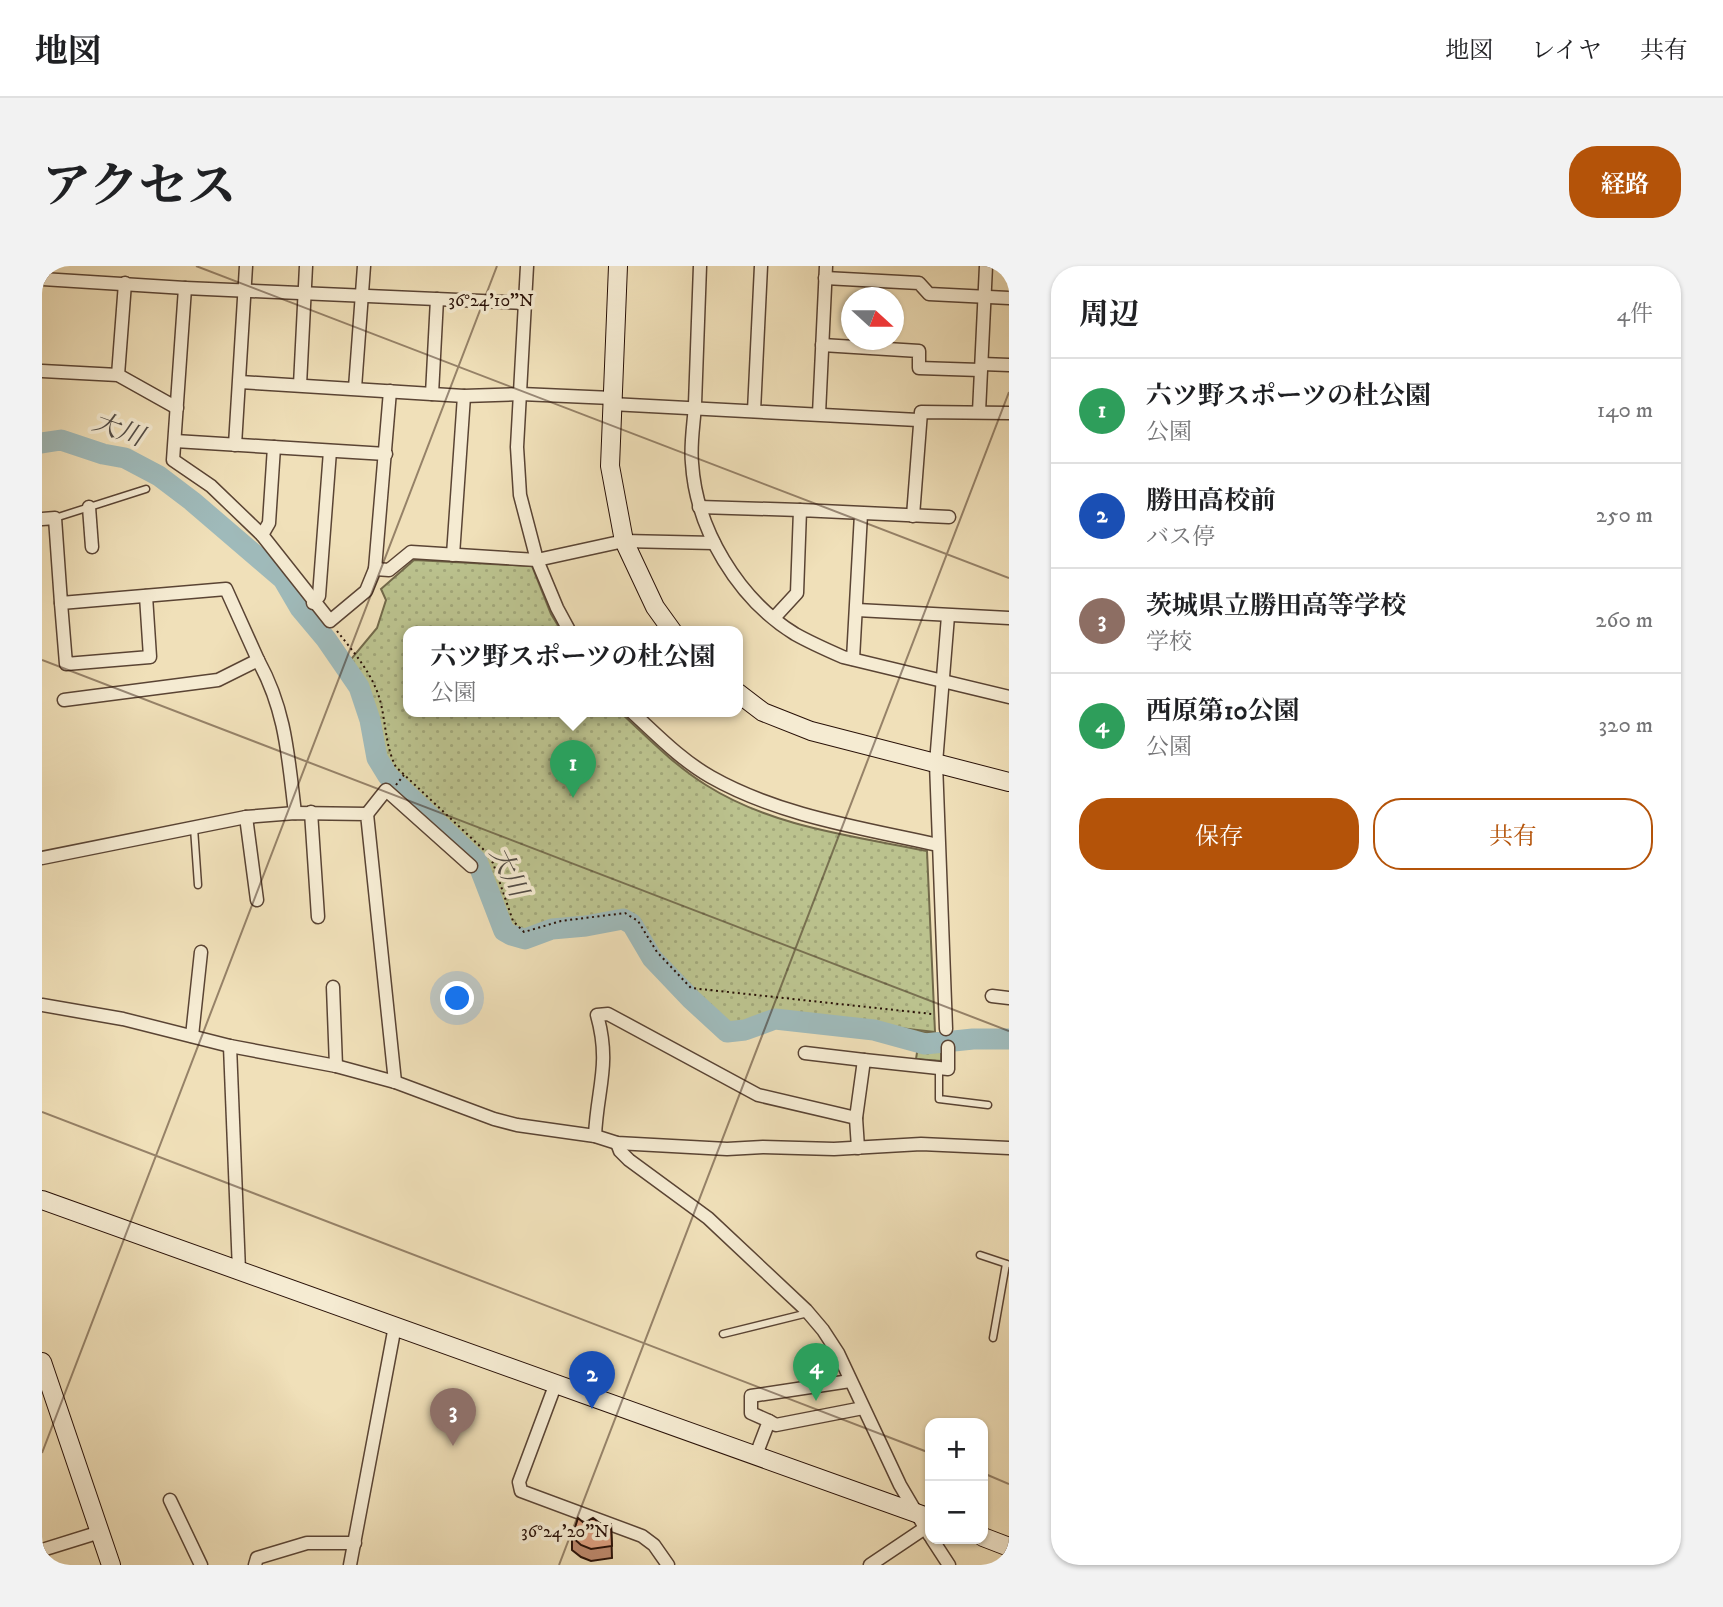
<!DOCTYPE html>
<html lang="ja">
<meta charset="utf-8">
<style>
:root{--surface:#fff;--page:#f2f2f2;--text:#202124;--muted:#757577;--line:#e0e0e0;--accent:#b45309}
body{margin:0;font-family:"IM FELL DW Pica","Noto Serif JP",serif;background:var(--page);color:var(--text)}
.controls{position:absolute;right:21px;bottom:21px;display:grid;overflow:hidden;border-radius:14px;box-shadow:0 2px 5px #0004}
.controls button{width:63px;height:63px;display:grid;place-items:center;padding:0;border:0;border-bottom:2px solid var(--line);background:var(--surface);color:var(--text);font:35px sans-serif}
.compass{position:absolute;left:799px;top:21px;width:63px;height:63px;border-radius:50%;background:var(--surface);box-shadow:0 2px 5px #0004;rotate:111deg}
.you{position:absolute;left:416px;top:733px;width:24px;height:24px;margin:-18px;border:5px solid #fff;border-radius:50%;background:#1a73e8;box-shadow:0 0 0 10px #1a73e833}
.badge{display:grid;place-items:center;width:46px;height:46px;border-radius:50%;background:var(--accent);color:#fff;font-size:23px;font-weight:700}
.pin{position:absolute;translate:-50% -58px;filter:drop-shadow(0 2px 4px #0008)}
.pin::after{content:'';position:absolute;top:37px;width:24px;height:21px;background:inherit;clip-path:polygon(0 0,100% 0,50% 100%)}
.popup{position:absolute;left:361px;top:360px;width:340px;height:91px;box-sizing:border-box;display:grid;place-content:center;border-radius:14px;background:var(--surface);filter:drop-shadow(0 2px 5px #0005);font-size:23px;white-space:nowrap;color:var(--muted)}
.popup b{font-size:26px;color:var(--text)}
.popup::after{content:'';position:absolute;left:50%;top:100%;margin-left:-14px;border:14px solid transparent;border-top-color:var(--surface)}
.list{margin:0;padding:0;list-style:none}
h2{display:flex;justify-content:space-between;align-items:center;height:91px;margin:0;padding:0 28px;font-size:30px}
h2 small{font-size:23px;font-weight:400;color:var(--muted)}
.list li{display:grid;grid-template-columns:46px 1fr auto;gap:21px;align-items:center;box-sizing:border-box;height:105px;padding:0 28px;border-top:2px solid var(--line)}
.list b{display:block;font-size:26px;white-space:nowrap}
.list p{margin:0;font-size:23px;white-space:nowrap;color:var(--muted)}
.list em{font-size:23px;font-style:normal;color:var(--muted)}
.actions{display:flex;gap:14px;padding:21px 28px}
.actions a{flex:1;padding:16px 0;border:2px solid var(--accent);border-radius:28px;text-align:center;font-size:24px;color:var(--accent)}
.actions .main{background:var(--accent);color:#fff}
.map{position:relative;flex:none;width:967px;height:1299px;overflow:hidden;border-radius:28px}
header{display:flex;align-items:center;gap:42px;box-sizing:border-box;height:98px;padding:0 35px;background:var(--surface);border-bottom:2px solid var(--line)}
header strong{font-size:33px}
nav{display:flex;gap:38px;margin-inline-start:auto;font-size:24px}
.intro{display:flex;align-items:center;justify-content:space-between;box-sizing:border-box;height:168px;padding:0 42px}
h1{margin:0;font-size:49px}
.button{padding:18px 32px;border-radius:28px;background:var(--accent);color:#fff;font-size:24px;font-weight:700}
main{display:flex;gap:42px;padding:0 42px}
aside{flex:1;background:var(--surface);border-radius:28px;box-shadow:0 2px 5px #0004}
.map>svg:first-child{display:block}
.grass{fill:url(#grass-dots);stroke:#72694a;stroke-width:2}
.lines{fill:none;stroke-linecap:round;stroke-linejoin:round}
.river{stroke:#9fbaba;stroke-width:21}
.lane-casing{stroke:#5a4434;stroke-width:9}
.street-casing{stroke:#5a4434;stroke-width:15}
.secondary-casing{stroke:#281007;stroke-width:20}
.path{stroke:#281007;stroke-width:2;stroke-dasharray:2 3.5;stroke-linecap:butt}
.lane{stroke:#f5ebd2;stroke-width:6}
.street{stroke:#f5ebd2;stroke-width:12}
.secondary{stroke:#f5ebd2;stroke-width:18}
.wall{fill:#be896d;stroke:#281007;stroke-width:2}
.building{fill:#dd9f7f;stroke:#281007;stroke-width:2}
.ticks{fill:none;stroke:#281007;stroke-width:2;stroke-opacity:0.45}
.labels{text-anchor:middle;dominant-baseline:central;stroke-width:7;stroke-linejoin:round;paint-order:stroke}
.water-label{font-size:26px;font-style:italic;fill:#524c46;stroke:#f5ebd2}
.ticks-label{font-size:18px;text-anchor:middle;fill:#281007;stroke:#f5ebd2;stroke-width:7;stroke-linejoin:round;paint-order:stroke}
</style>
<header>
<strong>地図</strong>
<nav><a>地図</a><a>レイヤ</a><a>共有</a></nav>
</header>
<div class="intro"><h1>アクセス</h1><a class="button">経路</a></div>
<main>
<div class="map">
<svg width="967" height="1299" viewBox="0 0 967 1299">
<defs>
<pattern id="grass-dots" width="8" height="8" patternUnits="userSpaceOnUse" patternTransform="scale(1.75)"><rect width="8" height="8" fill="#bbc28e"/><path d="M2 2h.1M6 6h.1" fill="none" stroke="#a1a679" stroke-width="1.8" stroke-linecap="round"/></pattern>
</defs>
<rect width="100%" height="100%" fill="#f0e0b9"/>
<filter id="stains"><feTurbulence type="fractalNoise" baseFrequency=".00286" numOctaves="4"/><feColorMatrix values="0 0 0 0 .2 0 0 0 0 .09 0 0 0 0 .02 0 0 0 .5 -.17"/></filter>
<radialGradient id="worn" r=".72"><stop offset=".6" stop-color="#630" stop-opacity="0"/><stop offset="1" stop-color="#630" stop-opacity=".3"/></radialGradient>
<g class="grass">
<path d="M372,294L490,300L509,348L520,366H366V446H578C606,472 632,499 664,519C730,561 811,570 885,585L893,766L733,748L695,761L683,760L619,697L591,655L586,651L577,650L515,659L481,670L471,668L464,663L437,593L349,510L337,491L330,453L318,420L305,398L335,362L344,334L339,323Z"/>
<path d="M869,765L900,768L899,795L874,793L877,773Z"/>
</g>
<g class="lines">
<path class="river" d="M0,177L19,174L61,188L83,192L117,210L150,235L241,313L258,342L284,373L317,421L328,454L335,492L346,510L435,595L462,665L469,669L483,673L510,663L544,660L581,653L590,658L610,692L649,733L685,766L703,764L733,753L832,764L883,778L931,773H967"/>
<defs>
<g id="lane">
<path d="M13,252L104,223"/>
<path d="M152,562L156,619"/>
<path d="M897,802V833L946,839"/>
<path d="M938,989L965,998"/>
<path d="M681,1068L766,1047"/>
<path d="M951,1072L964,998"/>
</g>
<g id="street">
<path d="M485,0L475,181L478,229L495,294L515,342L528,366"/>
<path d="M658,0C656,46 655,92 653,138C652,157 648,178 650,197C654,263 696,333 753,368C769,377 785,384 801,391L967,431"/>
<path d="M783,12L877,17L887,28L967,32"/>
<path d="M0,13L143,22L484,37"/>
<path d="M143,22L131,194L169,220L220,269L288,355L324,325L333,303L348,125"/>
<path d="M780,79L877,85V102L938,104"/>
<path d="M940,98L967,99"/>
<path d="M0,105L76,109L135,142"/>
<path d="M76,109L83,17"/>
<path d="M198,116L422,130L479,128L570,132"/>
<path d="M258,119L264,0"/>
<path d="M313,122L322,0"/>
<path d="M390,128L395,33"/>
<path d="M569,138L876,154"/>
<path d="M712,145L719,0"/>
<path d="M937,146L944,0"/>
<path d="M777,148L784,0"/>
<path d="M133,175L344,188"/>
<path d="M193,179L204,0"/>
<path d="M47,241L50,281"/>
<path d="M657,241L758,244"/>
<path d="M871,250L879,146L967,147"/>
<path d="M0,253L13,252L19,337L184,323L216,394"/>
<path d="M220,269L227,257L232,181"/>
<path d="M411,289L422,130"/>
<path d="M333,303L347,304L369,286L495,294L582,275L672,277"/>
<path d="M19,337L24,398L108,391L104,330"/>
<path d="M271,337L277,330L288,185"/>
<path d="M815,344L967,352"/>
<path d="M732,352L755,327L758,244L907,251"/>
<path d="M811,393L819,248"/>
<path d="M22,434L176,414L216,394C244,445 246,490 253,547"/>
<path d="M590,446C615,469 639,494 669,511C738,550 820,562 896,579"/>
<path d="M269,546L276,651"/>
<path d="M325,548L344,524L429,600"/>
<path d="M204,551L215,634"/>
<path d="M0,592L204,551L253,547L325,548L353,816"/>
<path d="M291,721L294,800"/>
<path d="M950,730L967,732"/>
<path d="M0,739L81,753L188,780L294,800L353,816L452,853L475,859L553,870L575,877L685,883L721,881L792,883L879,878L967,882"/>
<path d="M904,763L894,497L906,350"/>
<path d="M150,770L159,686"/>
<path d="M188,780L197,1005"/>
<path d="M763,787L822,794"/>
<path d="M553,870C555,822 569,799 555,749L566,748L716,829L814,852"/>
<path d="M575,877L578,885L587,894L666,952L764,1044L781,1064L796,1087L858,1219L888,1270"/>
<path d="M816,882L814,852L822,794L906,803V781"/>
<path d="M514,1117L477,1216L479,1225L600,1270L612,1279L626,1299"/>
<path d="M727,1155L734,1159L821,1142"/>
<path d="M714,1189L727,1155L709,1147V1130L808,1115"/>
<path d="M128,1234L159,1299"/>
<path d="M890,1273L907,1299"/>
<path d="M0,1284L58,1266"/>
<path d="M213,1299L215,1292L265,1277H313"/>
<path d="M308,1299L353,1060"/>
<path d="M828,1299L883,1262"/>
</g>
<g id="secondary">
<path d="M576,0L568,200L582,275L613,341L631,366"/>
<path d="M696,427L721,446L769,465L967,516"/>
<path d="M0,934L888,1252"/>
<path d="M0,1096L69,1299"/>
<path d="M941,1271L967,1281"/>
</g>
</defs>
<use href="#lane" class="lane-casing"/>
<use href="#street" class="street-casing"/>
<use href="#secondary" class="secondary-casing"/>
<g class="path">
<path d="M295,365C313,388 332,409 339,438C344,460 344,482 354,501L442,584L451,597L471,655L482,666L519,655L583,647L596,655L615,686L649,722L890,748"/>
<path d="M354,519L362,509"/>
</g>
<use href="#lane" class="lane"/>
<use href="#street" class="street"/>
<use href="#secondary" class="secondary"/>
</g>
<path class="wall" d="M542,1257L569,1258L570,1292L549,1295L539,1291L530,1284V1271Z"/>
<path class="building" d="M536,1252L542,1257L551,1252L559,1258H569L570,1280L549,1283L539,1279L530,1271Z"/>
<path class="ticks" d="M154,0L967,312M0,394L967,765M0,846L888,1187M0,1187L455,0M941,1207L967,1218M517,1299L967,126"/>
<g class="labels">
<g class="water-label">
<text transform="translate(76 164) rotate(20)">大川</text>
<text transform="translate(466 606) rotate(64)">大川</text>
</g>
</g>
<g class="ticks-label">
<text x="449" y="40">36°24'10"N</text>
<text x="523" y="1271">36°24'20"N</text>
</g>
<rect width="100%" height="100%" filter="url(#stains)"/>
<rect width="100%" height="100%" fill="url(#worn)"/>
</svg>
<div class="controls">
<button>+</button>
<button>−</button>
</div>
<svg class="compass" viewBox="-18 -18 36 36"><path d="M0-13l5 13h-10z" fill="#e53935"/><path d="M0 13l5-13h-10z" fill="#757577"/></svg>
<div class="you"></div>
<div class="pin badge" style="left:531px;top:532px;background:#2e9e5b">1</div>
<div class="popup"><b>六ツ野スポーツの杜公園</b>公園</div>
<div class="pin badge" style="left:550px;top:1143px;background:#1a4fb4">2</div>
<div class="pin badge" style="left:411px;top:1180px;background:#8d6e63">3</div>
<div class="pin badge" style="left:774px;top:1135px;background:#2e9e5b">4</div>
</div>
<aside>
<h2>周辺<small>4件</small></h2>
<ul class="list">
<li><span class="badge" style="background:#2e9e5b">1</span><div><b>六ツ野スポーツの杜公園</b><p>公園</p></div><em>140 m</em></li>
<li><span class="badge" style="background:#1a4fb4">2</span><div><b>勝田高校前</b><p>バス停</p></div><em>250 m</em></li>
<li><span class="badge" style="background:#8d6e63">3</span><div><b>茨城県立勝田高等学校</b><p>学校</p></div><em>260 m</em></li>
<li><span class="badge" style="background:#2e9e5b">4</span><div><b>西原第10公園</b><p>公園</p></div><em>320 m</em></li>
</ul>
<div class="actions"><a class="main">保存</a><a>共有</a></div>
</aside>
</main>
